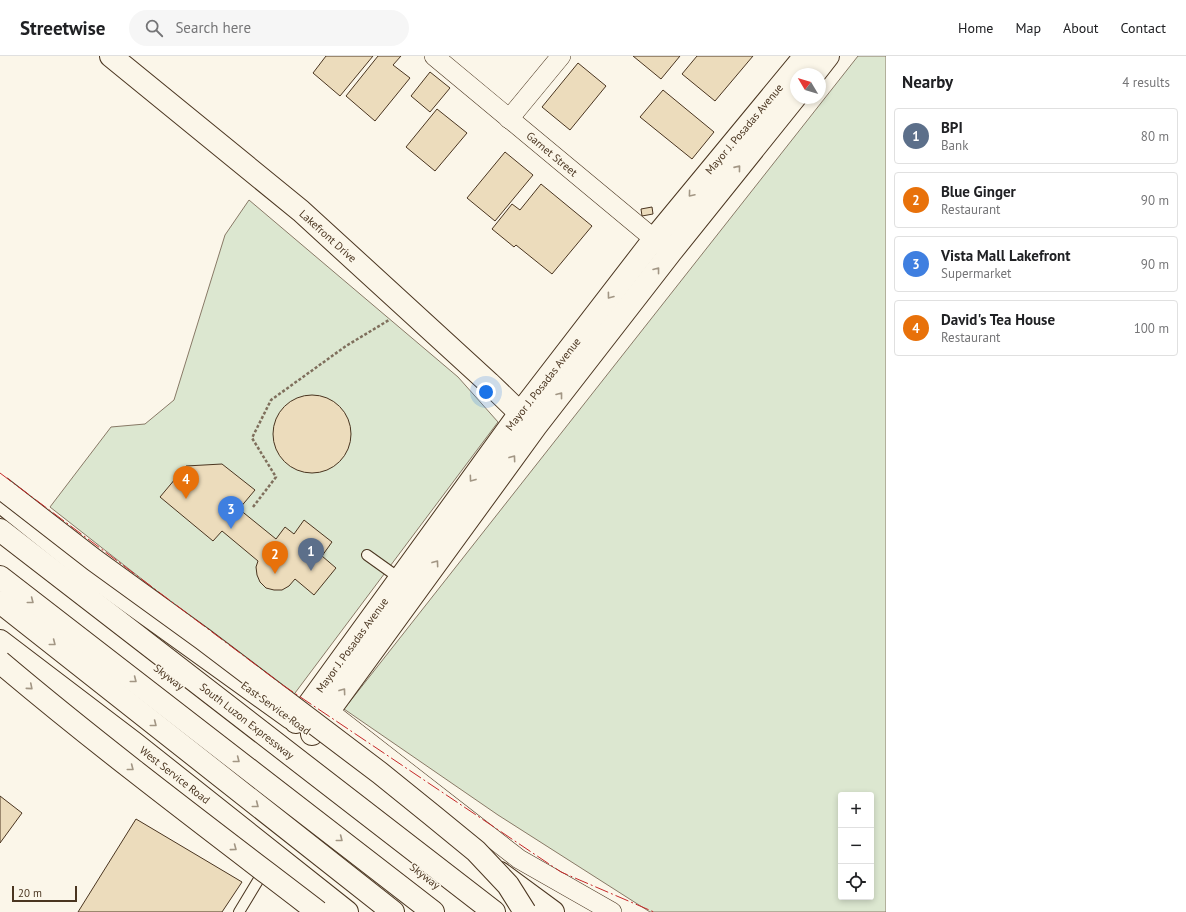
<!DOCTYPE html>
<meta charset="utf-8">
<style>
:root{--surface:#fff;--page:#f6f6f6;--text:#202124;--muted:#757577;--line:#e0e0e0;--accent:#c62828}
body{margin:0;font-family:"PT Sans",sans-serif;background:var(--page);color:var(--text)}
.controls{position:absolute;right:12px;bottom:12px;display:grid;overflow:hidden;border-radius:4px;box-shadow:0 2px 6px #0003}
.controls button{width:36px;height:36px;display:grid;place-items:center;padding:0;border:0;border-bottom:1px solid var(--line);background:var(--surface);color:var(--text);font:20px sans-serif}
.compass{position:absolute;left:790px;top:12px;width:36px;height:36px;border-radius:50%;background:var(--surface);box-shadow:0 2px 6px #0003;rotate:308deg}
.scale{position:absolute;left:12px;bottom:10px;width:65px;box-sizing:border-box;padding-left:4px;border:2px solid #4a3520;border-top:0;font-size:11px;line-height:14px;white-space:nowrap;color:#4a3520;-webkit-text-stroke:3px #fbf6e9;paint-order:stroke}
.you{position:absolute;left:486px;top:336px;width:14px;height:14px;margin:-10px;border:3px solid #fff;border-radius:50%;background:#1a73e8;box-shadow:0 0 0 6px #1a73e833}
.badge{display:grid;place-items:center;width:26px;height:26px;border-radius:50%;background:var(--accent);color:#fff;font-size:13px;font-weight:700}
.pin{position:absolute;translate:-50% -33px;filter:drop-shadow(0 1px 2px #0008)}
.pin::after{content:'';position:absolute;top:21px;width:14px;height:12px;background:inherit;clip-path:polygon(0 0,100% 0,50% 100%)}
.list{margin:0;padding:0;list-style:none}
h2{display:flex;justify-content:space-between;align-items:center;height:52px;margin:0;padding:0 16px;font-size:17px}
h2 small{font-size:13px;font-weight:400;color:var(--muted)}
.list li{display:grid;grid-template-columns:26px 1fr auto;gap:12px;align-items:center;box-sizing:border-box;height:56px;margin:0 8px 8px;padding:0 8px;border:1px solid var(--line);border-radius:4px}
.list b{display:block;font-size:15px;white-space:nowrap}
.list p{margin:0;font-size:13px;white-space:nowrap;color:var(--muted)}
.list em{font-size:13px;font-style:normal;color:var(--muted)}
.icon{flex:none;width:22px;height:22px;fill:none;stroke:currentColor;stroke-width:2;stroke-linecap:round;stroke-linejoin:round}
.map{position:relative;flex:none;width:886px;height:856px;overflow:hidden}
header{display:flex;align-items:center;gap:24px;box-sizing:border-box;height:56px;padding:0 20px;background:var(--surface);border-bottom:1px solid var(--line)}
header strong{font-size:19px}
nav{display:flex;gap:22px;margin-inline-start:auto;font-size:14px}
.search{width:280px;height:36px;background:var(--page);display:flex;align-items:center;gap:10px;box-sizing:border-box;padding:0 14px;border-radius:22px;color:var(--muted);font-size:15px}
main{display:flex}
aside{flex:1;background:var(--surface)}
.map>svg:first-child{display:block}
.green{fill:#dce7d0;stroke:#887966;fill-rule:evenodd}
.building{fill:#ecdcbc;stroke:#4a3520}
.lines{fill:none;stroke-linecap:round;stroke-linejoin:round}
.lane-casing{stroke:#4a3520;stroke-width:12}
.street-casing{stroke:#4a3520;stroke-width:20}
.secondary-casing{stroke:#4a3520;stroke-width:24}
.highway-casing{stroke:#4a3520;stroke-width:24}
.path{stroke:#7f6f5c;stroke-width:2.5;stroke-dasharray:3 2;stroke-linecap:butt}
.lane{stroke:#fbf6e9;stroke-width:10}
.street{stroke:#fbf6e9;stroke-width:19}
.secondary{stroke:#fbf6e9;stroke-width:22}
.highway{stroke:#fbf6e9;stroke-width:22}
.highway-bridge-casing{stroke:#4a3520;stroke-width:24;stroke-linecap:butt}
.highway-bridge{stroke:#fbf6e9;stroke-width:22}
.power{stroke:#c62828;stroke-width:1;stroke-dasharray:14 3 2 3;stroke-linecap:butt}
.oneway{stroke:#a29684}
.labels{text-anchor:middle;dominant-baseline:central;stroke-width:3;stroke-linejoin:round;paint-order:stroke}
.street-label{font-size:11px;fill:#4a3520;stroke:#fbf6e9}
</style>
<header>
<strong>Streetwise</strong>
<div class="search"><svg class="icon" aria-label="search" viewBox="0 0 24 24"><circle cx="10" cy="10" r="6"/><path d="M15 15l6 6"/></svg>Search here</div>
<nav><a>Home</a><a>Map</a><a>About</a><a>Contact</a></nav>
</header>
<main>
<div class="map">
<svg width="886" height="856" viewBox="0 0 886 856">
<rect width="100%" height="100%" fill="#fbf6e9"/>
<g class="green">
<path d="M858,0H886V856H650L498,759L344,653ZM841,739H871V841H841Z"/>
<path d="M249,144L458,321L498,366L292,641L50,451L111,371L145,368L174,344L225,179Z"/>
</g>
<g class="building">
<path d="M326,0H373L340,40L313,17Z"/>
<path d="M378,0H401L393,9L410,22L375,65L346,40Z"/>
<path d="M633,0H680L661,23Z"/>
<path d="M697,0H753L715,45L682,18Z"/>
<path d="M578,7L606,30L570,74L542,51Z"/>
<path d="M430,16L450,32L430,56L411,40Z"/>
<path d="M663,34L714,76L692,103L640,61Z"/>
<path d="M437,53L467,77L435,115L406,91Z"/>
<path d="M505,96L533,119L495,165L467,142Z"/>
<path d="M541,128L592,170L552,218L516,189L514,191L492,173L512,148L520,154Z"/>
<path d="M652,151L653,158L642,160L641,153Z"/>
<circle cx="312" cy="378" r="39"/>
<path d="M222,408L255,434L239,453L276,483L285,471L294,478L304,464L332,486L322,500L336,512L314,539L295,523L289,530L282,534H274L266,532L260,526L257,519L256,511L258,505L222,475L213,485L160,441L186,410Z"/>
<path d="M0,740L22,757L0,787Z"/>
<path d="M136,763L242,826L222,856H78Z"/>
</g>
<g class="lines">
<defs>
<g id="lane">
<path d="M367,499L402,524"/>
<path d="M239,856L265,813"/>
</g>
<g id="street">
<path d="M434,0L665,192"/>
<path d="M509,63L561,0"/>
<path d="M317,646L519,803L612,856"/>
</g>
<g id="secondary">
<path d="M111,0L301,155L489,327L520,357L531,365"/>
<path d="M814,18L828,0"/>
<path d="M0,445L92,519L291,662"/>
<path d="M0,585L134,687L347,856"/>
<path d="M296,666L520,357L654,183L805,0"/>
<path d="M312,678L536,370L671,196L796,40"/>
<path d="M500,817L553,856"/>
</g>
<g id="highway">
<path d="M0,474L494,856"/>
<path d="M0,521L433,856"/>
<path d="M0,546L393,856"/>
</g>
</defs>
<use href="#lane" class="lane-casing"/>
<use href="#street" class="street-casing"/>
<use href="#secondary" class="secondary-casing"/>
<use href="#highway" class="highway-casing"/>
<path class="path" d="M253,451L276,421L252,382L271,344L346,290L389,264"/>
<use href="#lane" class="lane"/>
<use href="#street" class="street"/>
<use href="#secondary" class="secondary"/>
<use href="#highway" class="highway"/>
<defs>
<g id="highway-bridge">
<path d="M0,431L94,504L203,583L380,717L432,759L476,795L508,829L525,856"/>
<path d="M0,606C103,693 211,774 318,856"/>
</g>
</defs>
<use href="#highway-bridge" class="highway-bridge-casing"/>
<use href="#highway-bridge" class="highway-bridge"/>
<path class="power" d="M0,417L284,630L561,816L654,856"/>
</g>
<defs><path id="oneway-chevron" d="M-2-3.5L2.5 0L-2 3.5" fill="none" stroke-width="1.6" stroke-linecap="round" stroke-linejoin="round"/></defs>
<g class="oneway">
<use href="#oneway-chevron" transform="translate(738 112) rotate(-51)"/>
<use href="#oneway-chevron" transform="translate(691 138) rotate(130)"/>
<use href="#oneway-chevron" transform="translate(657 214) rotate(-52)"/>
<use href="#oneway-chevron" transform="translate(610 240) rotate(127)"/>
<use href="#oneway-chevron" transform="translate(560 339) rotate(-52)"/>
<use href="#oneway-chevron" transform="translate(513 402) rotate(-54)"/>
<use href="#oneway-chevron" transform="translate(472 423) rotate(126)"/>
<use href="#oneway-chevron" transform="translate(436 507) rotate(-54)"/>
<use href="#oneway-chevron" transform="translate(31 545) rotate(38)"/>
<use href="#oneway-chevron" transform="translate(53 587) rotate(38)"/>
<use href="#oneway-chevron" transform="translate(134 624) rotate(38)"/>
<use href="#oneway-chevron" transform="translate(30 631) rotate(40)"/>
<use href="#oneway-chevron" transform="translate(343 635) rotate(-54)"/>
<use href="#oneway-chevron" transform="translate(154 668) rotate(38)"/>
<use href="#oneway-chevron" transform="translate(237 704) rotate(38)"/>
<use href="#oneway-chevron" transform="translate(131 712) rotate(38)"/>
<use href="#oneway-chevron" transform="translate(256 749) rotate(38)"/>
<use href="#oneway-chevron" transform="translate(340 783) rotate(38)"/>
<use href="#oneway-chevron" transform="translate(234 792) rotate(37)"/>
</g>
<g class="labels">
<g class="street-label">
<text transform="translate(744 73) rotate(-50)">Mayor J. Posadas Avenue</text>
<text transform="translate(552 98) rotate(40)">Garnet Street</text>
<text transform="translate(328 180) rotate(42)">Lakefront Drive</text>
<text transform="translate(543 328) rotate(-52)">Mayor J. Posadas Avenue</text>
<text transform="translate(352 589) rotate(-54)">Mayor J. Posadas Avenue</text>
<text transform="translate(169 621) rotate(38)">Skyway</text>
<text transform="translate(276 652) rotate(36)">East Service Road</text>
<text transform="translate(247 665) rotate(38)">South Luzon Expressway</text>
<text transform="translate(175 719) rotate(38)">West Service Road</text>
<text transform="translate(425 820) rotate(38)">Skyway</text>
</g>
</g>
</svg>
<div class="controls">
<button>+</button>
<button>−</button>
<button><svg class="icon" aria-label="locate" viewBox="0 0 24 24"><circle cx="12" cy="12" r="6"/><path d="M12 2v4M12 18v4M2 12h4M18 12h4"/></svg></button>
</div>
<svg class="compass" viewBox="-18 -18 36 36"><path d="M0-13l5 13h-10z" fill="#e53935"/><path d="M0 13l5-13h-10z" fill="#757577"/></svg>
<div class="scale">20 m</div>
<div class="you"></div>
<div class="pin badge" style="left:311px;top:515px;background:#5c6f8a">1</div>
<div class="pin badge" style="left:275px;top:518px;background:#e8710a">2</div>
<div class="pin badge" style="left:231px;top:473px;background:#3f7fe0">3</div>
<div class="pin badge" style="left:186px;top:443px;background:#e8710a">4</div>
</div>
<aside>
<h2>Nearby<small>4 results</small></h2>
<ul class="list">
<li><span class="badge" style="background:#5c6f8a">1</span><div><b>BPI</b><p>Bank</p></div><em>80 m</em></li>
<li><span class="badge" style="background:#e8710a">2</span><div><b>Blue Ginger</b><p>Restaurant</p></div><em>90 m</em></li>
<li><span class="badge" style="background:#3f7fe0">3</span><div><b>Vista Mall Lakefront</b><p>Supermarket</p></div><em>90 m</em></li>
<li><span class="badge" style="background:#e8710a">4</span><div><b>David's Tea House</b><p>Restaurant</p></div><em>100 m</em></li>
</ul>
</aside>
</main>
